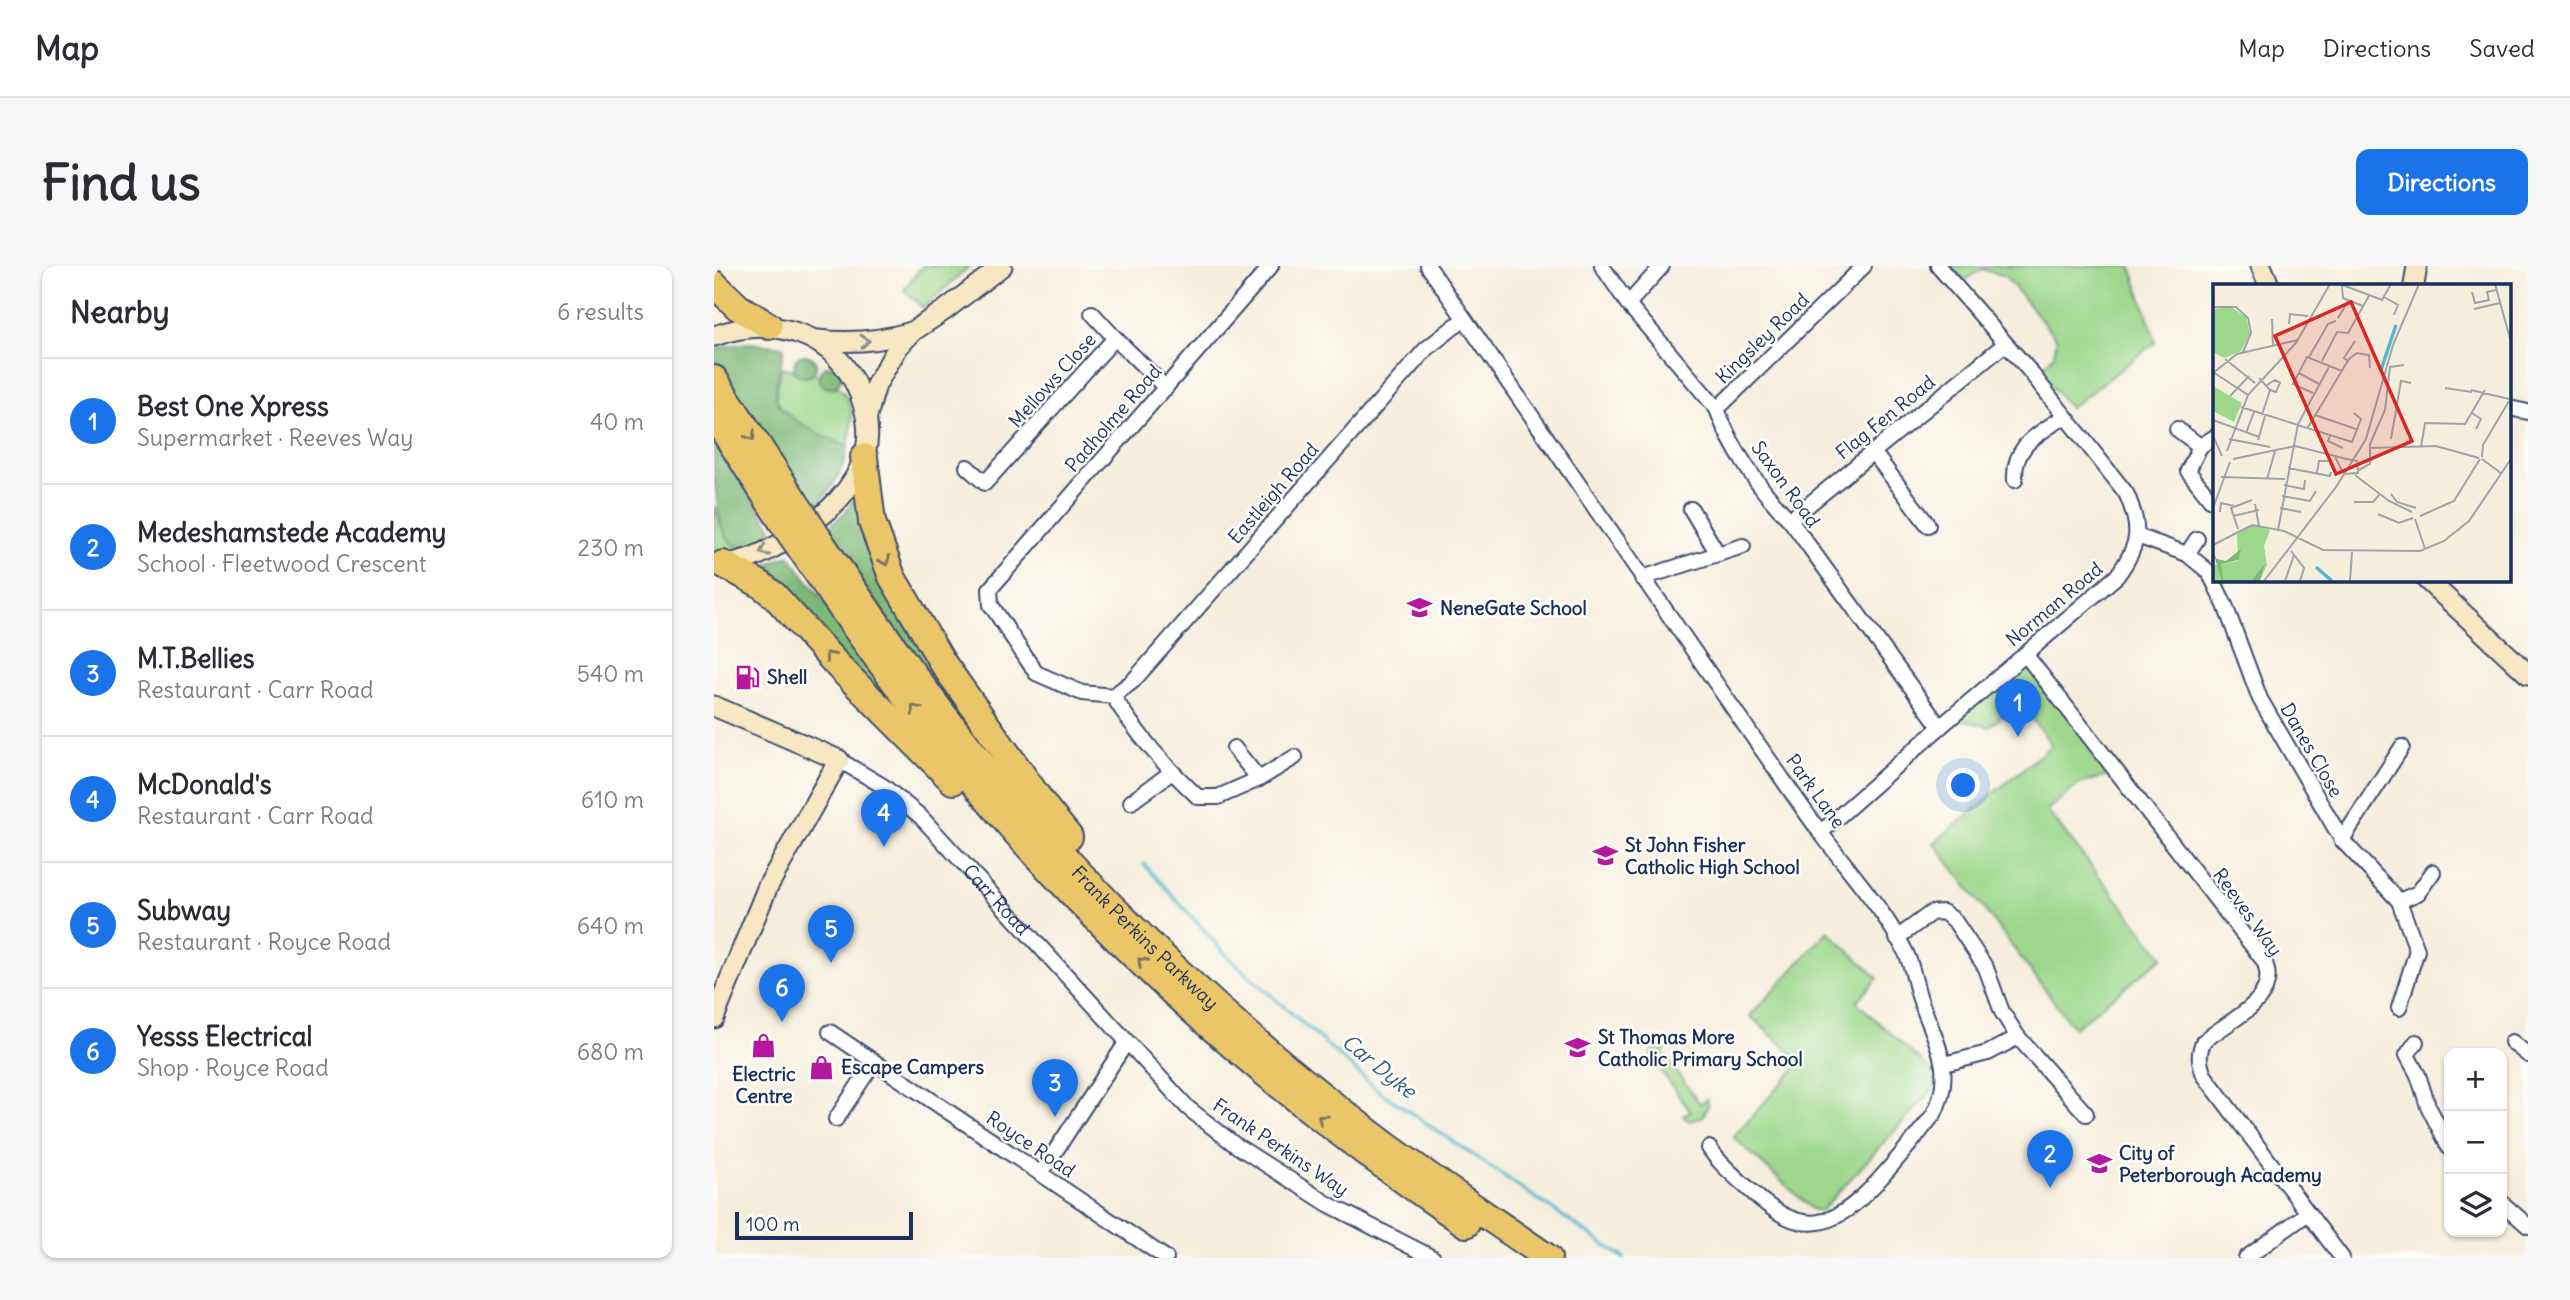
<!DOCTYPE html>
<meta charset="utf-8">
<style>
:root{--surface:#fff;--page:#f7f7f7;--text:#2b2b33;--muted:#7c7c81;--line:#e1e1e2;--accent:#1a73e8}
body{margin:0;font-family:Delius,sans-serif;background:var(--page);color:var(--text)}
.controls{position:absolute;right:21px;bottom:21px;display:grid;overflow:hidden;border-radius:14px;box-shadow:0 2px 5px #0004}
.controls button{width:63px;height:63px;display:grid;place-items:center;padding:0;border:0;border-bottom:2px solid var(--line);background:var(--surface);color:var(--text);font:35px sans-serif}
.scale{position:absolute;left:21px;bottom:18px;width:178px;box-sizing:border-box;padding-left:7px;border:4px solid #1b2f5e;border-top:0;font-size:19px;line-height:24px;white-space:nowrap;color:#1b2f5e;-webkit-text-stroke:5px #fdfcf7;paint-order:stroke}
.you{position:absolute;left:1250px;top:520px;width:24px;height:24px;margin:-18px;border:5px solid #fff;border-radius:50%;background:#1a73e8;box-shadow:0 0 0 10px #1a73e833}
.badge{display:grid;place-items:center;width:46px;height:46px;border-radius:50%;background:var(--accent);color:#fff;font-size:23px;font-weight:700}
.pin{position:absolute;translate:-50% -58px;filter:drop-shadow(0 2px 4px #0008)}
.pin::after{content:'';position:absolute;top:37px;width:24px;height:21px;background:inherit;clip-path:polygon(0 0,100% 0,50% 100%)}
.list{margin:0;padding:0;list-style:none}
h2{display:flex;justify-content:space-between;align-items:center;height:91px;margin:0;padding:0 28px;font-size:30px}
h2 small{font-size:23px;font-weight:400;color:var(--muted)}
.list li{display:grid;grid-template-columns:46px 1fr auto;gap:21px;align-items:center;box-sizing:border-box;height:126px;padding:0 28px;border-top:2px solid var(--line)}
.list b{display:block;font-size:26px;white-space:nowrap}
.list p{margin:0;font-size:23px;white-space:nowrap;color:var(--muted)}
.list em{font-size:23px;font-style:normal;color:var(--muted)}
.icon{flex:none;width:38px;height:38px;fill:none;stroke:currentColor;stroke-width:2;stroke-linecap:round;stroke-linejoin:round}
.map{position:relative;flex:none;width:1814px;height:992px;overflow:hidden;border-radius:14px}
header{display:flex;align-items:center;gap:42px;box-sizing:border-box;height:98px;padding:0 35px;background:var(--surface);border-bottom:2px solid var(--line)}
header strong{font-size:33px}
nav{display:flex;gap:38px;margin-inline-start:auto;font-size:24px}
.intro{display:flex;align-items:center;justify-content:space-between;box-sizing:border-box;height:168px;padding:0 42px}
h1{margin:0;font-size:49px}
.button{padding:18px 32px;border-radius:14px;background:var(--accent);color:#fff;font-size:24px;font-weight:700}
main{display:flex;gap:42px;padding:0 42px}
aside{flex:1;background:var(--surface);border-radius:14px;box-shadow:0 2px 5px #0004}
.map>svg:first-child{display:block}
.green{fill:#9cd78b;stroke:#5c8374;stroke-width:2}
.forest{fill:#7db877;stroke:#4c746a;stroke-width:2}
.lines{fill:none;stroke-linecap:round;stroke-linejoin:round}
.stream{stroke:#52bad0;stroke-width:3.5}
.street-casing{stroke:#3c4c71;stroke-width:18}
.secondary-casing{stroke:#3c4c71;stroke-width:23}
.highway-casing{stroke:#3c4c71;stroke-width:30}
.street{stroke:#fff;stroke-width:14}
.secondary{stroke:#f7e8c3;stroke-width:19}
.highway{stroke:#ebc669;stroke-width:26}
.highway-bridge-casing{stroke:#3c4c71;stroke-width:30;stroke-linecap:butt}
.highway-bridge{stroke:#ebc669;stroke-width:26}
.oneway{stroke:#898c90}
.oneway2{stroke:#797363}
.labels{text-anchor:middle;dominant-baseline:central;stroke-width:5;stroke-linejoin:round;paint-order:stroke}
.street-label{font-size:19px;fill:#1b2f5e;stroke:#fdfcf7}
.poi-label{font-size:19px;font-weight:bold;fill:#1b2f5e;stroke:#fdfcf7;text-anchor:start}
.water-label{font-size:21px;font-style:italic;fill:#2e6086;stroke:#fdfcf7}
.inset-river{fill:none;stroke:#52bad0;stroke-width:3.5}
.inset-road{fill:none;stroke:#9ea2aa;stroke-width:2}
.view{fill:#d62828;fill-opacity:0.15;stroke:#d62828;stroke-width:3.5}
.inset-edge{fill:none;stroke:#1b2f5e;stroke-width:3.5}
</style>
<header>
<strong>Map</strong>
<nav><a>Map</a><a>Directions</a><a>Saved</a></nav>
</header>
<div class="intro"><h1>Find us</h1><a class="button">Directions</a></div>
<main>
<aside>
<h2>Nearby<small>6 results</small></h2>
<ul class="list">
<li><span class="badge">1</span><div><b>Best One Xpress</b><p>Supermarket · Reeves Way</p></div><em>40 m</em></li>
<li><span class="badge">2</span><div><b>Medeshamstede Academy</b><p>School · Fleetwood Crescent</p></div><em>230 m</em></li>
<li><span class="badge">3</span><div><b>M.T.Bellies</b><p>Restaurant · Carr Road</p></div><em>540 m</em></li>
<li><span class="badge">4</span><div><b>McDonald's</b><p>Restaurant · Carr Road</p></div><em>610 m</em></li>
<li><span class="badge">5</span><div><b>Subway</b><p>Restaurant · Royce Road</p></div><em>640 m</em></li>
<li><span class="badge">6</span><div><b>Yesss Electrical</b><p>Shop · Royce Road</p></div><em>680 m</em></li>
</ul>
</aside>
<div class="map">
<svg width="1814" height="992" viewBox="0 0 1814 992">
<rect width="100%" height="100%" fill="#fdfcf7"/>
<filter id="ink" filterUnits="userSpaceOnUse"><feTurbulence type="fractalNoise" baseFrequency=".0143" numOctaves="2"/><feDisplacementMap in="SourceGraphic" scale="14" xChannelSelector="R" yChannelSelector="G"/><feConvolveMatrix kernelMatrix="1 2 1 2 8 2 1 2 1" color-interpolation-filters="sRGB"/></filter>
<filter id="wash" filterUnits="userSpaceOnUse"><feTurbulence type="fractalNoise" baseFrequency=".00686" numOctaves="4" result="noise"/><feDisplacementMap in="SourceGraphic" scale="28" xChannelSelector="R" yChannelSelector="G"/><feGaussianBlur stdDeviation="1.57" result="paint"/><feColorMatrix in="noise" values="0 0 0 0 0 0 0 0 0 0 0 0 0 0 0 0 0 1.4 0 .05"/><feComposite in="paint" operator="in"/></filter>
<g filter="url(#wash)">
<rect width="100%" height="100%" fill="#f6eedc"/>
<g class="green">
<path d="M208,0H256L209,42L190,24Z"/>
<path d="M1236,0H1417L1442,76L1356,142L1325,105L1340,89L1343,73L1291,10L1268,3L1250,15Z"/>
<path d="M67,102L79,103L81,107L96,110L99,107L105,109L108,118L119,121L123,120C142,135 139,158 134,180C116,174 64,151 62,130C62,121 65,111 67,102Z"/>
<path d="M0,240C9,263 8,278 35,281L21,287L0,288Z"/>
<path d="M1310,391L1403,508L1367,517L1333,544L1449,691L1360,762L1220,577L1338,479L1305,436L1275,461L1241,452Z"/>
<path d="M1114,665L1164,712L1142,736L1221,808V821L1108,944H1099L1019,871L1087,796L1036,750Z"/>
<path d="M945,781L953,783L948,786L986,838L993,833L994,840L988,852L975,855L969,850L976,845L939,794L933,796L940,784Z"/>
</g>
<g class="forest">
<path d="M35,77L70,81C68,96 61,116 62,131C64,151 117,174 134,180C128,210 118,222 98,245L0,94V82Z"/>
<circle cx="91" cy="100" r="11"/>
<circle cx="116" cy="111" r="11"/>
<path d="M0,174L63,270C50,275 34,285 20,279C0,270 0,196 0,174Z"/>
<path d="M144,227L268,470L262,476L111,265L131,246Z"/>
<path d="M75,289L181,429L173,436L42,304Z"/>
</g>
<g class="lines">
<path class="stream" d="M430,598L516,693L665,825L910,992"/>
</g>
</g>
<g filter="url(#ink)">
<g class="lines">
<defs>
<g id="street">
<path d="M714,0C823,157 930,315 1039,471C1062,503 1083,535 1106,566C1135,605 1170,643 1192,687C1199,702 1201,718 1206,733C1221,775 1242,804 1220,848C1202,871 1183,894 1164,915C1119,964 1088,973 1037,925C1022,911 1006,899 995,882"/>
<path d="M888,0L914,38L1003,143C1016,181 1047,226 1076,254L1226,461"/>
<path d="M914,38L948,0"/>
<path d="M378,47L401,72"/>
<path d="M1795,142L1814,146"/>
<path d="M1003,143L1150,0"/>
<path d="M1463,163L1486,180"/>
<path d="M1159,186L1214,259"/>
<path d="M253,201L271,217L401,72L452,122"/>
<path d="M1301,214C1299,178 1325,168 1351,150"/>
<path d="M1497,234L1474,205L1486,180L1501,171"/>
<path d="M977,243L1004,288"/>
<path d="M1076,254L1291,78"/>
<path d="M1423,270L1473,288L1495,306L1511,339L1546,433L1628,574L1685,635L1703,684L1685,742"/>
<path d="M1473,288L1483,273"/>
<path d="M928,312L1029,280"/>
<path d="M1311,388L1550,695C1568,734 1514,754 1489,776C1484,789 1485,796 1490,809L1628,992"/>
<path d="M399,430L368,427L322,407L277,339L276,323L557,0"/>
<path d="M399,430L419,415L712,83L750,53"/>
<path d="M399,430C424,470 450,499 484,531H504L545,513L581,491"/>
<path d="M520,482L545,513"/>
<path id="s1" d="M125,494L169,520L206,550L474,842L520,878L614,938L719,992"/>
<path d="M417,536L458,506"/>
<path d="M1106,567L1226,461L1403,310C1426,278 1428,263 1412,227L1314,103L1224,0"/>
<path d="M1628,574L1688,481"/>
<path d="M1685,635L1704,627L1719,606"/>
<path d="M1183,672L1217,647L1229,646L1240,654L1272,702L1288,746L1304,771L1372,848"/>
<path d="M116,766L452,992"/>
<path d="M1702,776L1693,789L1704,809L1714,840L1735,881"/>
<path d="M1798,776L1814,789"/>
<path d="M1230,798L1274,787L1304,771"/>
<path d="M122,853L160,796"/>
<path d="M327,907L412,777"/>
<path d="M1788,937L1814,960"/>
<path d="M1532,992L1594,947"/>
</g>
<g id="secondary">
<path d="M1547,0L1555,19"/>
<path d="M1700,19L1703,0"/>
<path d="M0,70C60,49 122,66 146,129C153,148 157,167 151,187C142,222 110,252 79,270C57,284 31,298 5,298"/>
<path d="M104,74C137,78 166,75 198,66"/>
<path d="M153,150L162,119L184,81L199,65L231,44L288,0"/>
<path d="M1712,313L1814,408"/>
<path d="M0,440L125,494L54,620L0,752"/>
</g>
<g id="highway">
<path d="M0,18L24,41L55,60"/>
<path d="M0,113L87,245"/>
<path d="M0,150L69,257"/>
<path d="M150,191L158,256L178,311L228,396L333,544L355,571"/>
<path id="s2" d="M106,275C170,369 236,464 312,549C419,669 540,781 669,877C723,917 779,954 834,992"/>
<path d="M89,286C161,393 237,496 324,591C451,730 596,852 752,958"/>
<path d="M9,298L46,318L61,330L125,401L239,515"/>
</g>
</defs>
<use href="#street" class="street-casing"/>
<use href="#secondary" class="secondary-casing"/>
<use href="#highway" class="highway-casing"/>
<use href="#street" class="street"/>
<use href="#secondary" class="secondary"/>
<use href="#highway" class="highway"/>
<defs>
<g id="highway-bridge">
<path d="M87,245L106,275"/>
<path d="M69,257L89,286"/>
</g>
</defs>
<use href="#highway-bridge" class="highway-bridge-casing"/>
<use href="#highway-bridge" class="highway-bridge"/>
</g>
<defs><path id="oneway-chevron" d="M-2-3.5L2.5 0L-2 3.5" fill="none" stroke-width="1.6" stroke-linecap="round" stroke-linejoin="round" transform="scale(1.75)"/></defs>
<g class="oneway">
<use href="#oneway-chevron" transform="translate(151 75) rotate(-5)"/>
<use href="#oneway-chevron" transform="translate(50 285) rotate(156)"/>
</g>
<g class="oneway2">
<use href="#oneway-chevron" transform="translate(37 170) rotate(57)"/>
<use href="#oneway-chevron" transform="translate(171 295) rotate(68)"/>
<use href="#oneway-chevron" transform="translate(115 390) rotate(-131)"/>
<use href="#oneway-chevron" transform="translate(201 443) rotate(-128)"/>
<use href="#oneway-chevron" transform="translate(428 696) rotate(-136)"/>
<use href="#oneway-chevron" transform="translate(608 853) rotate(-143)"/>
</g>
</g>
<defs>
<symbol id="school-bare" viewBox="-9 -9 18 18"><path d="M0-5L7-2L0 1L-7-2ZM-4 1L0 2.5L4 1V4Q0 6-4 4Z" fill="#b5179e" stroke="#fdfcf7" stroke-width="2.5" paint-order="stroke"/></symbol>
<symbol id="fuel-bare" viewBox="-9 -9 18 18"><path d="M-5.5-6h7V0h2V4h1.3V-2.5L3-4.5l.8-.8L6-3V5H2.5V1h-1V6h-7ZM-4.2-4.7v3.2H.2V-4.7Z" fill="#b5179e" stroke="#fdfcf7" stroke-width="2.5" paint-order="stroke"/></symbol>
<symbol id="shop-bare" viewBox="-9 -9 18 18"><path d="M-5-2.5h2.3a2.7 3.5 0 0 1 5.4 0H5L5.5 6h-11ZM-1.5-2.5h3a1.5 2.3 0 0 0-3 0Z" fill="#b5179e" stroke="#fdfcf7" stroke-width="2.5" paint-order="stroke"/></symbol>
</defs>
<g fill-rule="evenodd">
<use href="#school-bare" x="688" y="324" width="35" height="35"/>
<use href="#fuel-bare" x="16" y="394" width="35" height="35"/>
<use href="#school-bare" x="874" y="572" width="35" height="35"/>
<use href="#shop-bare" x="32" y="762" width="35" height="35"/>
<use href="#school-bare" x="846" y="764" width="35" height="35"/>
<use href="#shop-bare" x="90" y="784" width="35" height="35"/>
<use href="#school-bare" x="1368" y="880" width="35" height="35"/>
</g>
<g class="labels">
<g class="street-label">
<text transform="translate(1048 72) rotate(-44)">Kingsley Road</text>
<text transform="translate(338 114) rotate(-48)">Mellows Close</text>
<text transform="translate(1171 151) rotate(-39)">Flag Fen Road</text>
<text transform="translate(399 152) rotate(-49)">Padholme Road</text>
<text transform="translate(1072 218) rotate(54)">Saxon Road</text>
<text transform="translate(559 227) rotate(-49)">Eastleigh Road</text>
<text transform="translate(1340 338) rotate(-40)">Norman Road</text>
<text transform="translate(1598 484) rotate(60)">Danes Close</text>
<text transform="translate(1102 525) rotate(54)">Park Lane</text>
<text stroke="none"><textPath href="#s1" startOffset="212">Carr Road</textPath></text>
<text transform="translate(1534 646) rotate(54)">Reeves Way</text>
<text stroke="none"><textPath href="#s2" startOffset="514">Frank Perkins Parkway</textPath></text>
<text transform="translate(317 878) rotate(34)">Royce Road</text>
<text transform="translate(567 881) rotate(34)">Frank Perkins Way</text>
</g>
<g class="poi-label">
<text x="726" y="342">NeneGate School</text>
<text x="53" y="411">Shell</text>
<text x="911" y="579">St John Fisher<tspan x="911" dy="22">Catholic High School</tspan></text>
<text x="884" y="771">St Thomas More<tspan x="884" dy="22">Catholic Primary School</tspan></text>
<text x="127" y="801">Escape Campers</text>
<text x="50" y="808" text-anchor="middle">Electric<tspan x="50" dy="22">Centre</tspan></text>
<text x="1405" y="887">City of<tspan x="1405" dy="22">Peterborough Academy</tspan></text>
</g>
<g class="water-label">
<text transform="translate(665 800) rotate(39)">Car Dyke</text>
</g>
</g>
<g transform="translate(1499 18)">
<rect width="298" height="298" fill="#f6eedc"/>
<path d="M18,23L33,33L37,50L28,67L11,74L0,68V25ZM0,102L29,119L21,138L0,127ZM39,241L57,246L51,262L54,281L46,297H0L1,281L25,277L24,250Z" fill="#9cd78b"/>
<path d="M28,265L25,276L8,280L10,296H39L52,280L47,297H9L0,268L4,275L13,277Z" fill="#7db877"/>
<path class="inset-river" d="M168,86L183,41M103,283L119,297"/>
<path class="inset-road" d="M127,0L169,16L178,0M282,0L298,58M129,2L130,14L150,22M259,8L262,19L276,16L274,8L283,6M171,13L185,21L181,31M0,23H23L35,34L38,49L30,68M261,25L287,19M125,34L136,16M59,35L60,62M76,40L77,30L95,32M96,73L115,40L123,37M12,75L42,99M109,77L124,48L135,49L157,10M135,77L131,74L142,57M0,88L35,111M0,89L24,70L85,56M86,89L106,100M46,94L57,106L49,131M54,101L62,96L67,99L63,108L57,106M232,104L259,108M258,106L296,115M100,109L80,100L94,73L129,87M17,112L36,92M28,123L139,158L148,135L141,129M259,129L268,135L263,145M102,131L143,145M0,136L46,153M94,145L136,75L144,69L156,71L157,84M33,149L41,128M0,152L9,172M117,152L115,157L130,164M16,155L57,163M178,155L188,97L198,99M45,156L52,132M208,163L212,139L252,140L272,106M157,164L223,162L266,174M14,167L35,111L83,59L117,0M122,173L131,190L145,189L144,177L129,174M269,173L270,161L296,117M20,175L82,162L130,174M269,175L289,190M75,184L117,192L118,188M146,186L157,180V160L172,126L177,83L191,81M104,189L106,177H115M142,191L176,217L199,228M8,193L72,195M54,195L62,167M71,201L91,205L92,196M178,210L184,218L203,224M69,212L97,217L103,207M141,218H160L166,211M42,220L46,242M0,224L17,178M67,224L88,228M7,228L8,219L21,222M165,230L186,239L200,234M20,232L46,226M207,232L241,217L267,175M202,235L212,265M25,245L18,224L39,216M65,246L85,140L117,81M0,261L39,241L71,247L110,266L207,267L231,257L256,237L298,175M78,267L91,284L87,297M51,297L123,203L153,155L180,61L206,0M72,297L81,271M137,297L139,268"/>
<path class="view" d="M138,18L199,157L123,190L62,52Z"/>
<rect width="298" height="298" class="inset-edge"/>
</g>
</svg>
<div class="controls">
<button>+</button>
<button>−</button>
<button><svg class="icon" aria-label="layers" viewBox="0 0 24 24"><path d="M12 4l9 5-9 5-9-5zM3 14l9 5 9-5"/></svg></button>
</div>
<div class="scale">100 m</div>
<div class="you"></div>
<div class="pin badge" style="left:1304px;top:471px">1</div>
<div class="pin badge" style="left:1336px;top:922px">2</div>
<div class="pin badge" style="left:341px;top:851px">3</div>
<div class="pin badge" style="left:170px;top:581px">4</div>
<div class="pin badge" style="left:117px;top:697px">5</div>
<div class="pin badge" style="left:68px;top:756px">6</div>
</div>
</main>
